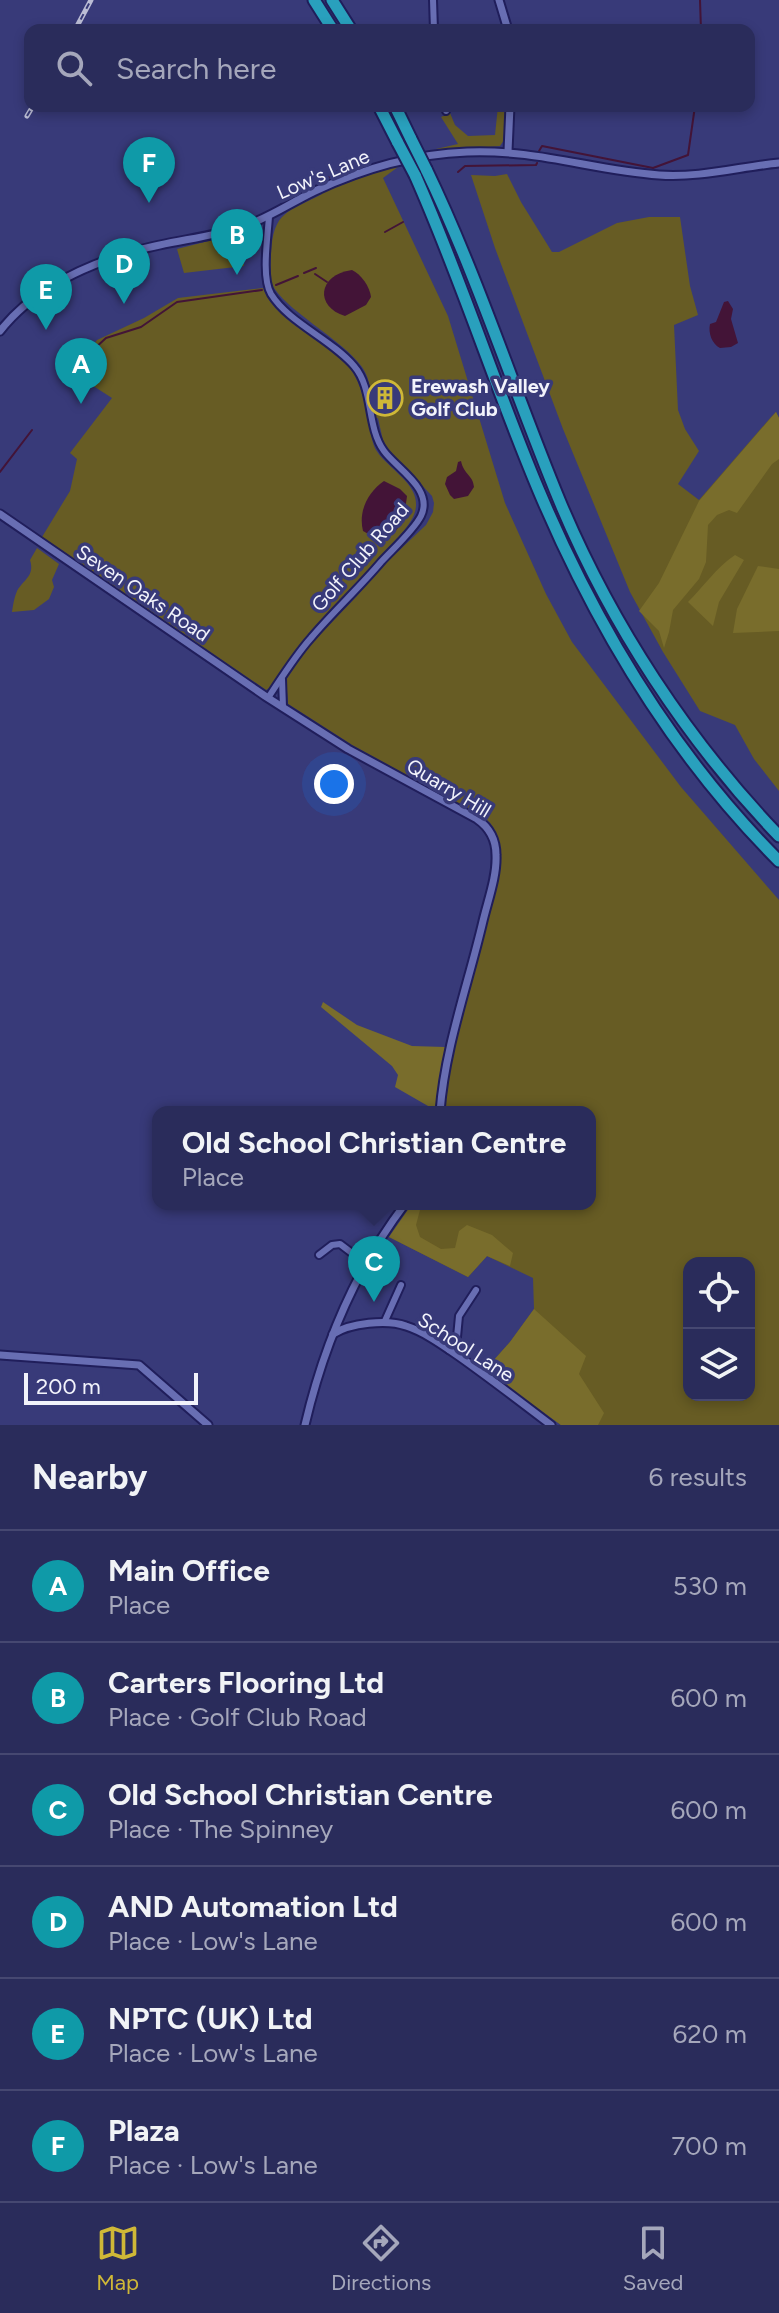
<!DOCTYPE html>
<meta charset="utf-8">
<style>
:root{--surface:#2a2c5b;--page:#323461;--text:#f1f3f6;--muted:#a5a7bb;--line:#464871;--accent:#cfb837}
body{margin:0;font-family:Figtree,sans-serif;background:var(--page);color:var(--text)}
.controls{position:absolute;right:24px;bottom:24px;display:grid;overflow:hidden;border-radius:16px;box-shadow:0 4px 12px #0003}
.controls button{width:72px;height:72px;display:grid;place-items:center;padding:0;border:0;border-bottom:2px solid var(--line);background:var(--surface);color:var(--text);font:40px sans-serif}
.scale{position:absolute;left:24px;bottom:20px;width:174px;box-sizing:border-box;padding-left:8px;border:4px solid #f2f3fb;border-top:0;font-size:22px;line-height:28px;white-space:nowrap;color:#f2f3fb;-webkit-text-stroke:6px #383a79;paint-order:stroke}
.you{position:absolute;left:334px;top:784px;width:28px;height:28px;margin:-20px;border:6px solid #fff;border-radius:50%;background:#1a73e8;box-shadow:0 0 0 12px #1a73e833}
.badge{display:grid;place-items:center;width:52px;height:52px;border-radius:50%;background:var(--accent);color:#fff;font-size:26px;font-weight:700}
.pin{position:absolute;translate:-50% -66px;filter:drop-shadow(0 2px 4px #0008)}
.pin::after{content:'';position:absolute;top:42px;width:28px;height:24px;background:inherit;clip-path:polygon(0 0,100% 0,50% 100%)}
.popup{position:absolute;left:152px;top:1106px;width:444px;height:104px;box-sizing:border-box;display:grid;place-content:center;border-radius:16px;background:var(--surface);filter:drop-shadow(0 2px 6px #0005);font-size:26px;white-space:nowrap;color:var(--muted)}
.popup b{font-size:30px;color:var(--text)}
.popup::after{content:'';position:absolute;left:50%;top:100%;margin-left:-16px;border:16px solid transparent;border-top-color:var(--surface)}
.list{margin:0;padding:0;list-style:none}
h2{display:flex;justify-content:space-between;align-items:center;height:104px;margin:0;padding:0 32px;font-size:34px}
h2 small{font-size:26px;font-weight:400;color:var(--muted)}
.list li{display:grid;grid-template-columns:52px 1fr auto;gap:24px;align-items:center;box-sizing:border-box;height:112px;padding:0 32px;border-top:2px solid var(--line)}
.list b{display:block;font-size:30px;white-space:nowrap}
.list p{margin:0;font-size:26px;white-space:nowrap;color:var(--muted)}
.list em{font-size:26px;font-style:normal;color:var(--muted)}
.icon{flex:none;width:44px;height:44px;fill:none;stroke:currentColor;stroke-width:2;stroke-linecap:round;stroke-linejoin:round}
.map{position:relative;flex:none;width:779px;height:1425px;overflow:hidden}
.search{position:absolute;background:var(--surface);box-shadow:0 4px 12px #0003;left:24px;right:24px;top:24px;height:88px;display:flex;align-items:center;gap:20px;box-sizing:border-box;padding:0 28px;border-radius:16px;color:var(--muted);font-size:30px}
.sheet{height:776px;background:var(--surface)}
nav{display:flex;justify-content:space-around;align-items:center;box-sizing:border-box;height:112px;border-top:2px solid var(--line);background:var(--surface);font-size:22px;color:var(--muted)}
nav a{display:grid;justify-items:center;gap:4px}
nav .on{color:var(--accent)}
.map>svg:first-child{display:block}
.green{fill:#675c24;fill-rule:evenodd}
.forest{fill:#796d2c}
.water{fill:#431437}
.lines{fill:none;stroke-linecap:round;stroke-linejoin:round}
.stream{stroke:#431437;stroke-width:2}
.minor-casing{stroke:#201e5b;stroke-width:10}
.tertiary-casing{stroke:#201e5b;stroke-width:11}
.motorway-casing{stroke:#201e5b;stroke-width:15}
.minor{stroke:#686eb3;stroke-width:6}
.tertiary{stroke:#686eb3;stroke-width:7}
.motorway{stroke:#29a0bd;stroke-width:11}
.rail-casing{stroke:#bbbdd5;stroke-width:5}
.rail{stroke:#383a79;stroke-width:2;stroke-dasharray:6;stroke-linecap:butt}
.motorway-bridge-casing{stroke:#201e5b;stroke-width:15;stroke-linecap:butt}
.motorway-bridge{stroke:#29a0bd;stroke-width:11}
.labels{text-anchor:middle;dominant-baseline:central;stroke-width:7;stroke-linejoin:round;paint-order:stroke}
.street-label{font-size:20px;fill:#f2f3fb;stroke:#383a79}
.poi-label{font-size:20px;font-weight:bold;fill:#f2f3fb;stroke:#383a79;text-anchor:start}
</style>
<div class="map">
<svg width="779" height="1425" viewBox="0 0 779 1425">
<rect width="100%" height="100%" fill="#383a79"/>
<g class="green">
<path d="M498,106H507L504,140L500,146L437,152L436,149L458,144L441,117L450,113L455,125L468,136L495,135Z"/>
<path d="M397,165L398,167L383,178L448,316L505,503L546,594L572,642L681,787L779,900V1425H561L485,1370L510,1342L534,1309L533,1278L487,1256L468,1277L389,1237L412,1204H590V1112H443L451,1059L481,949L500,858C500,843 498,829 486,819L352,745L288,704L286,680L309,646L356,597L388,561L426,525L433,512L434,503L432,496L384,445L378,418L374,419C370,403 373,382 362,367C342,339 283,309 272,284C269,275 271,263 271,254C273,211 288,212 322,194V192ZM689,1263H749V1395H689Z"/>
<path d="M507,174L521,202L552,252H559L617,223L649,217H680L690,286L698,315L674,325L678,410L685,429L699,451L678,484L699,500L771,417L776,412L779,418V791L754,759L735,725L700,711L663,652L630,592L563,429L495,248L471,175L495,176Z"/>
<path d="M240,233L244,266L184,273L177,249Z"/>
<path d="M263,288C277,324 325,339 349,367C362,383 365,406 370,426C371,433 372,443 376,450C385,465 411,480 415,497C419,511 411,521 404,531L306,637L271,687L266,690L42,537L70,491L77,459L70,453L112,398L73,373L97,340L144,318L178,298Z"/>
<path d="M37,548L59,564L52,580L54,587L49,599L34,610L12,612C13,605 14,598 17,591C24,579 35,576 30,560Z"/>
</g>
<g class="forest">
<path d="M776,412L779,418V459L772,464L737,513L729,510L717,515L708,525L706,562L699,579L673,610L669,632L664,648L659,631L639,611L659,583L699,501Z"/>
<path d="M735,555L744,560L719,602L713,626L688,602C704,586 716,568 735,555Z"/>
<path d="M758,566L779,569V631L733,633L737,609Z"/>
<path d="M323,1002L357,1025L412,1046L445,1047L435,1110L395,1087L398,1075L392,1066L321,1007Z"/>
<path d="M412,1204L421,1206L416,1225L420,1237L441,1249L455,1248L459,1231L467,1225L492,1235L513,1253L510,1266L487,1256L468,1277L389,1237Z"/>
<path d="M534,1309L586,1356L579,1374L604,1413L598,1425H561L485,1370L510,1342Z"/>
</g>
<g class="water">
<path d="M352,270C361,274 370,287 371,297L366,305L345,316C315,307 317,275 352,270Z"/>
<path d="M728,301L733,309L731,319L738,343L731,347L720,348C712,344 708,333 710,324L716,322L724,302Z"/>
<path d="M461,461C464,475 473,475 474,487L468,496L454,499L450,495L445,484L447,477L456,471L458,462Z"/>
<path d="M384,481L400,489L407,496C404,524 394,550 363,531C358,511 368,492 384,481Z"/>
</g>
<g class="lines">
<g class="stream">
<path d="M700,0L701,30"/>
<path d="M539,151L542,146L653,168L688,155L695,106"/>
<path d="M458,172L465,166L536,165L537,163"/>
<path d="M329,177L340,169L369,156"/>
<path d="M385,232L403,222"/>
<path d="M304,273L316,268"/>
<path d="M315,274L327,282"/>
<path d="M276,285L298,276"/>
<path d="M80,373L93,350L106,338L141,327L177,302L262,290"/>
<path d="M0,472L32,430"/>
</g>
<defs>
<g id="minor">
<path d="M433,0L434,30"/>
<path d="M445,106L446,111"/>
<path d="M282,679L283,707"/>
<path d="M268,698C282,677 295,656 311,638C333,612 359,588 381,562C393,549 414,530 421,516C434,489 397,469 384,451C366,426 374,389 354,366C331,339 289,323 271,294C261,277 268,235 269,216"/>
<path d="M319,1255L332,1245L340,1244L365,1263"/>
<path d="M384,1323L401,1285"/>
<path d="M449,1350L457,1337L459,1316L476,1290"/>
</g>
<g id="tertiary">
<path d="M499,0L508,30"/>
<path d="M508,151L510,106"/>
<path d="M0,331C34,288 87,264 139,250C174,240 210,238 245,226C270,217 292,202 315,191C362,169 415,154 467,152C534,149 593,170 659,175C699,178 739,167 779,163"/>
<path d="M0,514L265,696L348,749L477,819C490,828 496,839 496,855C497,876 488,900 483,921C468,985 445,1047 440,1112"/>
<path d="M333,1334C350,1323 387,1319 406,1326C425,1332 444,1346 460,1357C491,1379 521,1402 551,1425"/>
<path d="M0,1355L139,1365L208,1425"/>
<path d="M305,1425C324,1344 355,1270 405,1204"/>
</g>
<g id="motorway">
<path d="M314,0L333,30"/>
<path d="M332,0L351,30"/>
<path d="M379,106L398,143"/>
<path d="M395,106L411,139"/>
<path d="M426,169C478,277 514,391 560,502C611,624 687,740 779,836"/>
<path d="M415,175C461,278 495,387 539,491C596,626 675,757 779,861"/>
</g>
</defs>
<use href="#minor" class="minor-casing"/>
<use href="#tertiary" class="tertiary-casing"/>
<use href="#motorway" class="motorway-casing"/>
<use href="#minor" class="minor"/>
<use href="#tertiary" class="tertiary"/>
<use href="#motorway" class="motorway"/>
<defs>
<g id="rail">
<path d="M75,30L91,0"/>
<path d="M27,116L33,106"/>
</g>
</defs>
<use href="#rail" class="rail-casing"/>
<use href="#rail" class="rail"/>
<defs>
<g id="motorway-bridge">
<path d="M411,139L426,169"/>
<path d="M398,143L415,175"/>
</g>
</defs>
<use href="#motorway-bridge" class="motorway-bridge-casing"/>
<use href="#motorway-bridge" class="motorway-bridge"/>
</g>
<defs>
<symbol id="building-ring" viewBox="-11 -11 22 22"><circle r="9.5" fill="#383a79" stroke="#cfb837" stroke-width="1.5"/><path d="M-4-6H4V6H1V3H-1V6H-4ZM-2.5-4.3h1.7v1.8h-1.7ZM.8-4.3h1.7v1.8H.8ZM-2.5-1h1.7V.8h-1.7ZM.8-1h1.7V.8H.8Z" fill="#cfb837"/></symbol>
</defs>
<g fill-rule="evenodd">
<use href="#building-ring" x="365" y="378" width="40" height="40"/>
</g>
<g class="labels">
<g class="street-label">
<text transform="translate(323 174) rotate(-23)">Low's Lane</text>
<text transform="translate(360 557) rotate(-49)">Golf Club Road</text>
<text transform="translate(143 593) rotate(34)">Seven Oaks Road</text>
<text transform="translate(449 788) rotate(31)">Quarry Hill</text>
<text transform="translate(466 1347) rotate(33)">School Lane</text>
</g>
<g class="poi-label">
<text x="411" y="386">Erewash Valley<tspan x="411" dy="23">Golf Club</tspan></text>
</g>
</g>
</svg>
<div class="controls">
<button><svg class="icon" aria-label="locate" viewBox="0 0 24 24"><circle cx="12" cy="12" r="6"/><path d="M12 2v4M12 18v4M2 12h4M18 12h4"/></svg></button>
<button><svg class="icon" aria-label="layers" viewBox="0 0 24 24"><path d="M12 4l9 5-9 5-9-5zM3 14l9 5 9-5"/></svg></button>
</div>
<div class="scale">200 m</div>
<div class="you"></div>
<div class="pin badge" style="left:81px;top:404px;background:#0f9aa8">A</div>
<div class="pin badge" style="left:237px;top:275px;background:#0f9aa8">B</div>
<div class="pin badge" style="left:374px;top:1302px;background:#0f9aa8">C</div>
<div class="popup"><b>Old School Christian Centre</b>Place</div>
<div class="pin badge" style="left:124px;top:304px;background:#0f9aa8">D</div>
<div class="pin badge" style="left:46px;top:330px;background:#0f9aa8">E</div>
<div class="pin badge" style="left:149px;top:203px;background:#0f9aa8">F</div>
<div class="search"><svg class="icon" aria-label="search" viewBox="0 0 24 24"><circle cx="10" cy="10" r="6"/><path d="M15 15l6 6"/></svg>Search here</div>
</div>
<section class="sheet">
<h2>Nearby<small>6 results</small></h2>
<ul class="list">
<li><span class="badge" style="background:#0f9aa8">A</span><div><b>Main Office</b><p>Place</p></div><em>530 m</em></li>
<li><span class="badge" style="background:#0f9aa8">B</span><div><b>Carters Flooring Ltd</b><p>Place · Golf Club Road</p></div><em>600 m</em></li>
<li><span class="badge" style="background:#0f9aa8">C</span><div><b>Old School Christian Centre</b><p>Place · The Spinney</p></div><em>600 m</em></li>
<li><span class="badge" style="background:#0f9aa8">D</span><div><b>AND Automation Ltd</b><p>Place · Low's Lane</p></div><em>600 m</em></li>
<li><span class="badge" style="background:#0f9aa8">E</span><div><b>NPTC (UK) Ltd</b><p>Place · Low's Lane</p></div><em>620 m</em></li>
<li><span class="badge" style="background:#0f9aa8">F</span><div><b>Plaza</b><p>Place · Low's Lane</p></div><em>700 m</em></li>
</ul>
</section>
<nav>
<a class="on"><svg class="icon" aria-label="map" viewBox="0 0 24 24"><path d="M3 6l6-2 6 2 6-2v14l-6 2-6-2-6 2zM9 4v14M15 6v14"/></svg>Map</a>
<a><svg class="icon" aria-label="directions" viewBox="0 0 24 24"><path d="M12 3l9 9-9 9-9-9zM9 14v-3h6M13 9l2 2-2 2"/></svg>Directions</a>
<a><svg class="icon" aria-label="saved" viewBox="0 0 24 24"><path d="M7 4h10v16l-5-4-5 4z"/></svg>Saved</a>
</nav>
